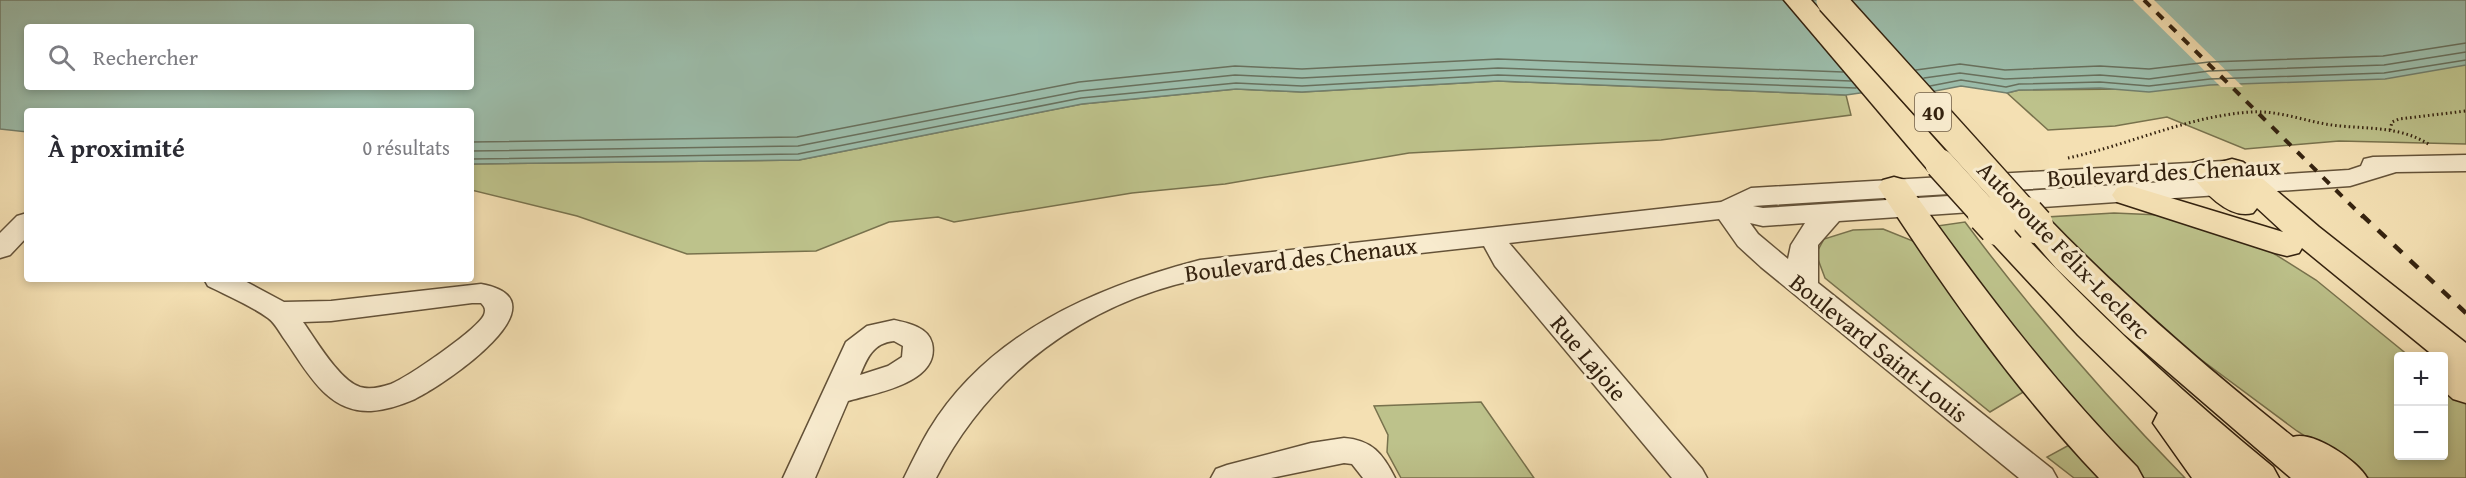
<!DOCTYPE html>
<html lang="fr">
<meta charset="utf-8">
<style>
:root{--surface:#fff;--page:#f7f7f7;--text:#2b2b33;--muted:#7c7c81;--line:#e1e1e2}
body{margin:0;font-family:"Gentium Book Plus",serif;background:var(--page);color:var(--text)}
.controls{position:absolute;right:18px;bottom:18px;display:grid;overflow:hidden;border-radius:6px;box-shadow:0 3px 9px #0003}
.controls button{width:54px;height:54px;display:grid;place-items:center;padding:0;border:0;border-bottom:2px solid var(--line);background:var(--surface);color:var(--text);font:30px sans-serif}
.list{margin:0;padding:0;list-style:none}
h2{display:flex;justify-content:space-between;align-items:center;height:78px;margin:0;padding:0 24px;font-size:26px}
h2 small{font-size:20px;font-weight:400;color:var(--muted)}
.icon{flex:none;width:33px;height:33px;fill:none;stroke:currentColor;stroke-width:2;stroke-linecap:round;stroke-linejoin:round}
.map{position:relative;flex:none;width:2466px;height:478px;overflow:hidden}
.search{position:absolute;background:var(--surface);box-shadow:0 3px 9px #0003;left:24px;top:24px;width:450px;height:66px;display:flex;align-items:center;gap:15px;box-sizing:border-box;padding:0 21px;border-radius:6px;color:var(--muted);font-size:22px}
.panel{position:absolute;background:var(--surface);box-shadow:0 3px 9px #0003;left:24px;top:108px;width:450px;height:174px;border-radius:6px}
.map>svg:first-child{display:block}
.green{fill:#bdc28b;stroke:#78724d;stroke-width:1.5}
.water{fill:#9cbdab;stroke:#727f6d;stroke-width:1.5;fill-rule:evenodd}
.pier{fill:#f4e0b3}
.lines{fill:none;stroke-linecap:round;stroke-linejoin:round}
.shore{stroke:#68705d;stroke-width:1.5}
.minor-casing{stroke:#645238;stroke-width:3}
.highway-casing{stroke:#34220f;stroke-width:3}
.path{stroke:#34220f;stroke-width:3;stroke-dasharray:1.5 3;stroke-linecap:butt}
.minor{fill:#f8ebce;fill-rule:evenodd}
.highway{fill:#f4e0b3;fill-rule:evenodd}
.rail-far1{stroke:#34220f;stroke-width:4;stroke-dasharray:9 9;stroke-linecap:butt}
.rail{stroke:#34220f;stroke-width:4.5;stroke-dasharray:11 11;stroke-linecap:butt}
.highway-bridge-far1-casing{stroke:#34220f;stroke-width:32;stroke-linecap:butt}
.highway-bridge-casing{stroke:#34220f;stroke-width:39;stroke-linecap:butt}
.highway-bridge-far1{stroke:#f4e0b3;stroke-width:29}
.highway-bridge{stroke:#f4e0b3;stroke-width:36}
.labels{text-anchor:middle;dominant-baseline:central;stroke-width:6;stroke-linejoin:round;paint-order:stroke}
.shield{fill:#f8ebce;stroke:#6f5e48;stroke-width:1.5}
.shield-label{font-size:22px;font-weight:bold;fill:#34220f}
.street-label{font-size:24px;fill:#34220f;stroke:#f8ebce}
</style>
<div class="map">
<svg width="2466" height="478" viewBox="0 0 2466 478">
<rect width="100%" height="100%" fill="#f4e0b3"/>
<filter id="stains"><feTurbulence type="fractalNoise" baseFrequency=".00333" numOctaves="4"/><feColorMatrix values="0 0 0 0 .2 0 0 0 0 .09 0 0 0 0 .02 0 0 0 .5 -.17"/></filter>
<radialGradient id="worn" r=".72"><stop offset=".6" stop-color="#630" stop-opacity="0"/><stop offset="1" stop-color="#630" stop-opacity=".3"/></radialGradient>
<g class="green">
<path d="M2466,65V144L2339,141L2245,149L2167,117L2115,126L2048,130L2007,93L2019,90L2127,89Z"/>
<path d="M1498,81L1846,95L1851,115L1661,140L1409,153L1225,184L1132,193L954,222L938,217L889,222L816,251L687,254L577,216L471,190V164L799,160L1082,104L1236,89L1302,92Z"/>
<path d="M2114,213L2160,215L2265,248L2316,280L2409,356H2398V456H2444V384L2466,402V478H2369L2297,431L2180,344L2087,259L2047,217Z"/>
<path d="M1965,222C2033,313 2106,397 2185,478H2137L2088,427L1937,226Z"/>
<path d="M1883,229L1918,243L2025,391L1990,412L1825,278L1816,254L1824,239L1853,230Z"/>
<path d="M1481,402L1534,478H1401L1387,452L1388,435L1374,406Z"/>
<path d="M2071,444L2103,478H2074L2047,457Z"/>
</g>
<path class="water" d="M0,0H2466V65L2385,79L2210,85L2149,92L2100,88L2019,90L2007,93L1961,86L1930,92L1874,91L1846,95L1498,81L1302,92L1236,89L1082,104L799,160L471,164V111H27V132L0,129ZM27,27H471V87H27Z"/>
<path class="pier" d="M2133,0H2154L2243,87H2221Z"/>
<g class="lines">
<g class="shore">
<path d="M1916,70L1960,64L2005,70L2100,66L2149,69L2209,62L2383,56L2466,43"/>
<path d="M1924,78L1960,73L2005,79L2100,75L2149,79L2209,71L2384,65L2466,52"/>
<path d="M1930,86L1961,80L2006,87L2019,84L2100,82L2149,86L2210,79L2384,73L2466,60"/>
<path d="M471,142L797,137L1079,82L1235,66L1302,69L1498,59L1843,72"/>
<path d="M471,151L798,146L1080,91L1235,75L1302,78L1498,68L1851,81"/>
<path d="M471,159L798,154L1081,98L1236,83L1302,86L1498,75L1856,88"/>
</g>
<defs>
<g id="minor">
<path d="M2466,155V171L2396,172L2350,186L1839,221L1818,245V283L2052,469L2057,478H2019L1761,267L1738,246L1719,219L1509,243L1702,469L1707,478H1672L1495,266L1484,246C1420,253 1357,260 1294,268C1263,271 1230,272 1199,279C1085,303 989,374 936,478H904C912,462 920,445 929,430C988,333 1096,287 1200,260L1721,202L1751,188L2224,161L2233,163L2237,169L2233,175L2224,177L1753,206L1763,208L2349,170L2361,166L2364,159L2373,157ZM1750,223L1763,226L1805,223L1791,245L1788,259L1758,234Z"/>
<path d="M27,213V237L10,255L0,258V233L17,216Z"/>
<path d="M204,279H241L284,302L331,301L481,284C570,300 444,385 415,399C401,405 386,410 371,411C327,413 307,371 285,340C280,333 275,323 268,318C250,305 228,296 208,286ZM472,303H481C485,307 486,310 484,315C477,330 408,377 391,384C382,387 370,390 360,387C339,380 316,340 303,322L331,321Z"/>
<path d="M894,320C908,323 928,327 932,343C941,383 875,393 848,401L815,478H783L846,342L867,326ZM894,341L903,346L902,357L888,366L860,375C867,358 873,343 894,341Z"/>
<path d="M1344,438C1372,440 1383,454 1395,478H1363L1352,464L1344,463L1271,478H1211L1216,469L1227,465L1311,443Z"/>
</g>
<g id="highway">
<path d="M1784,0H1811L1951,157L1956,164L1951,171L1940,174L1929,171Z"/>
<path d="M2232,159L2243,162L2319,227L2466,343V403L2453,399L2444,391V356H2434L2302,248L2299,253L2287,256L2275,253L2117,202L2112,195L2117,188L2128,185L2283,232L2257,208L2253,213C2228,220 2202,190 2188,170L2193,163L2204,160L2218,166L2221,162Z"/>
<path d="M1894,177L1905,180C1977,281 2050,379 2137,467L2143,478H2099C2015,390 1944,289 1878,187L1883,180Z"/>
<path d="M2035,214L2047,217C2124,297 2207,368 2293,437C2313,430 2358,461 2367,478H2291L2124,334L2056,268L2019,225L2023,217Z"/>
<path d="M1997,216L2009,219C2091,308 2179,390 2273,467L2279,478H2192L2153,423L2158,413L2078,335L1985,235L1981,227L1985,219Z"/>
</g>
</defs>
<use href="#minor" class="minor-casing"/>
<use href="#highway" class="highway-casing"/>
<g class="path">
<path d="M2390,130L2392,122L2399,119L2466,111"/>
<path d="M2068,158C2129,145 2188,116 2251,112C2282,110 2311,124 2341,126C2373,129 2402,127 2430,145"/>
</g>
<use href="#minor" class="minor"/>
<use href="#highway" class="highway"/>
<path class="rail-far1" d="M2144,0L2363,217"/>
<path class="rail" d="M2362,215L2466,313"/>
<defs>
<g id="highway-bridge-far1">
<path d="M1831,0L2027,217"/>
<path d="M1940,164L1988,217"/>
</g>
<g id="highway-bridge">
<path d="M1986,215L1997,227"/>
<path d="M2026,215L2035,225"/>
</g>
</defs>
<use href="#highway-bridge-far1" class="highway-bridge-far1-casing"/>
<use href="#highway-bridge" class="highway-bridge-casing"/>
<use href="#highway-bridge-far1" class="highway-bridge-far1"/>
<use href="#highway-bridge" class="highway-bridge"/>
</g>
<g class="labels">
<rect class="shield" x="1915" y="93" width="36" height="38" rx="4.5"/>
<g class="shield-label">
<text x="1933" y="112">40</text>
</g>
<g class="street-label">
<text transform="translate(2164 172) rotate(-3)">Boulevard des Chenaux</text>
<text transform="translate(2064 250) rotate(46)">Autoroute Félix-Leclerc</text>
<text transform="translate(1301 259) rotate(-7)">Boulevard des Chenaux</text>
<text transform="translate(1879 348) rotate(39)">Boulevard Saint-Louis</text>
<text transform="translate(1589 358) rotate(50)">Rue Lajoie</text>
</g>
</g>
<rect width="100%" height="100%" filter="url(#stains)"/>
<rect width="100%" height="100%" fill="url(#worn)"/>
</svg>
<div class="controls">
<button>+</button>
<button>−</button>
</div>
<div class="search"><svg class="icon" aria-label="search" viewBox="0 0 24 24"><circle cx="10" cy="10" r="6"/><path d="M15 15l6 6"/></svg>Rechercher</div>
<section class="panel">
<h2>À proximité<small>0 résultats</small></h2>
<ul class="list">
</ul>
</section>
</div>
